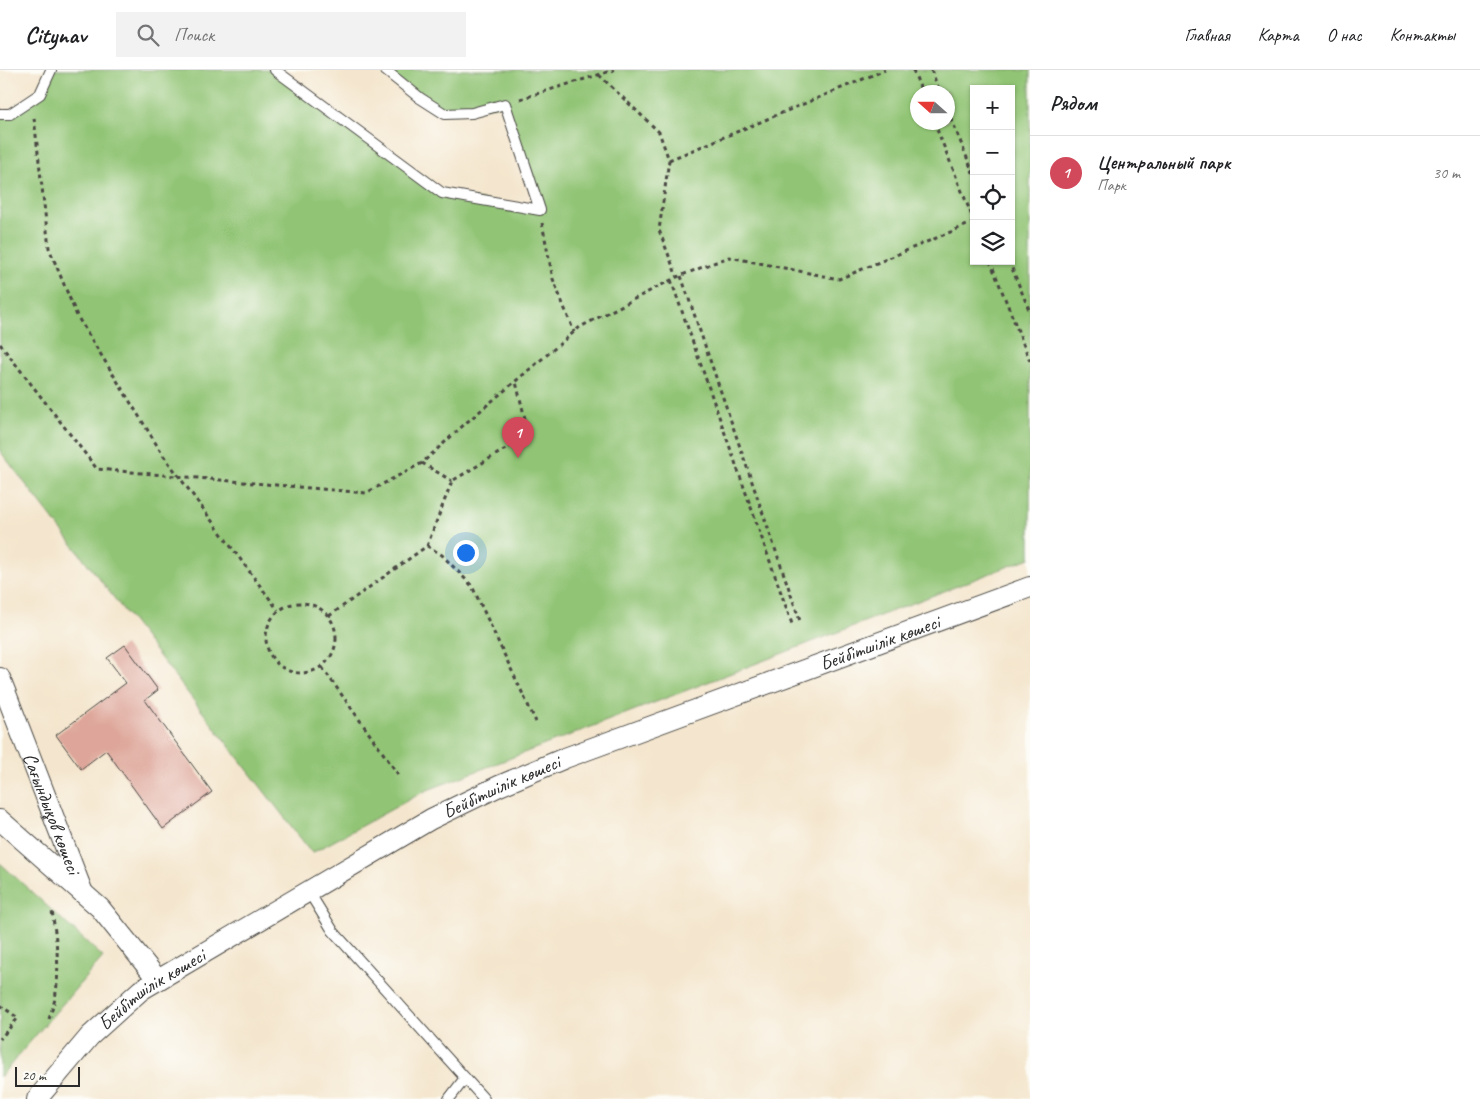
<!DOCTYPE html>
<html lang="ru">
<meta charset="utf-8">
<style>
:root{--surface:#fff;--page:#f2f2f2;--text:#202124;--muted:#757577;--line:#e0e0e0;--accent:#d1495b}
body{margin:0;font-family:Caveat,sans-serif;background:var(--page);color:var(--text)}
.controls{position:absolute;right:15px;top:15px;display:grid;overflow:hidden;border-radius:0px;box-shadow:0 1px 4px #0004}
.controls button{width:45px;height:45px;display:grid;place-items:center;padding:0;border:0;border-bottom:1px solid var(--line);background:var(--surface);color:var(--text);font:25px sans-serif}
.compass{position:absolute;left:910px;top:15px;width:45px;height:45px;border-radius:50%;background:var(--surface);box-shadow:0 1px 4px #0004;rotate:291deg}
.scale{position:absolute;left:15px;bottom:12px;width:65px;box-sizing:border-box;padding-left:5px;border:2px solid #2b2b2b;border-top:0;font-size:14px;line-height:18px;white-space:nowrap;color:#2b2b2b;-webkit-text-stroke:4px #fdfcf7;paint-order:stroke}
.you{position:absolute;left:465px;top:482px;width:18px;height:18px;margin:-12px;border:4px solid #fff;border-radius:50%;background:#1a73e8;box-shadow:0 0 0 8px #1a73e833}
.badge{display:grid;place-items:center;width:32px;height:32px;border-radius:50%;background:var(--accent);color:#fff;font-size:16px;font-weight:700}
.pin{position:absolute;translate:-50% -41px;filter:drop-shadow(0 1px 2px #0008)}
.pin::after{content:'';position:absolute;top:26px;width:18px;height:15px;background:inherit;clip-path:polygon(0 0,100% 0,50% 100%)}
.list{margin:0;padding:0;list-style:none}
h2{display:flex;justify-content:space-between;align-items:center;height:65px;margin:0;padding:0 20px;font-size:21px}
h2 small{font-size:16px;font-weight:400;color:var(--muted)}
.list li{display:grid;grid-template-columns:32px 1fr auto;gap:15px;align-items:center;box-sizing:border-box;height:75px;padding:0 20px;border-top:1px solid var(--line)}
.list b{display:block;font-size:19px;white-space:nowrap}
.list p{margin:0;font-size:16px;white-space:nowrap;color:var(--muted)}
.list em{font-size:16px;font-style:normal;color:var(--muted)}
.icon{flex:none;width:28px;height:28px;fill:none;stroke:currentColor;stroke-width:2;stroke-linecap:round;stroke-linejoin:round}
.map{position:relative;flex:none;width:1030px;height:1029px;overflow:hidden}
header{display:flex;align-items:center;gap:30px;box-sizing:border-box;height:70px;padding:0 25px;background:var(--surface);border-bottom:1px solid var(--line)}
header strong{font-size:24px}
nav{display:flex;gap:28px;margin-inline-start:auto;font-size:18px}
.search{width:350px;height:45px;background:var(--page);display:flex;align-items:center;gap:12px;box-sizing:border-box;padding:0 18px;border-radius:0px;color:var(--muted);font-size:19px}
main{display:flex}
aside{flex:1;background:var(--surface)}
.map>svg:first-child{display:block}
.green{fill:#91c475;stroke:#5e7850;fill-rule:evenodd}
.building{fill:#dea69a}
.lines{fill:none;stroke-linecap:round;stroke-linejoin:round}
.lane-casing{stroke:#494743;stroke-width:12}
.street-casing{stroke:#494743;stroke-width:22}
.path{stroke:#494743;stroke-width:3;stroke-dasharray:4 4;stroke-linecap:butt}
.lane{stroke:#fff;stroke-width:10}
.street{stroke:#fff;stroke-width:20}
.labels{text-anchor:middle;dominant-baseline:central;stroke-width:5;stroke-linejoin:round;paint-order:stroke}
.street-label{font-size:20px;fill:#2b2b2b;stroke:#fdfcf7}
</style>
<header>
<strong>Citynav</strong>
<div class="search"><svg class="icon" aria-label="search" viewBox="0 0 24 24"><circle cx="10" cy="10" r="6"/><path d="M15 15l6 6"/></svg>Поиск</div>
<nav><a>Главная</a><a>Карта</a><a>О нас</a><a>Контакты</a></nav>
</header>
<main>
<div class="map">
<svg width="1030" height="1029" viewBox="0 0 1030 1029">
<rect width="100%" height="100%" fill="#fdfcf7"/>
<filter id="ink" filterUnits="userSpaceOnUse"><feTurbulence type="fractalNoise" baseFrequency=".02" numOctaves="2"/><feDisplacementMap in="SourceGraphic" scale="10" xChannelSelector="R" yChannelSelector="G"/><feConvolveMatrix kernelMatrix="1 2 1 2 8 2 1 2 1" color-interpolation-filters="sRGB"/></filter>
<filter id="wash" filterUnits="userSpaceOnUse"><feTurbulence type="fractalNoise" baseFrequency=".0096" numOctaves="4" result="noise"/><feDisplacementMap in="SourceGraphic" scale="20" xChannelSelector="R" yChannelSelector="G"/><feGaussianBlur stdDeviation="1.12" result="paint"/><feColorMatrix in="noise" values="0 0 0 0 0 0 0 0 0 0 0 0 0 0 0 0 0 1.4 0 .05"/><feComposite in="paint" operator="in"/></filter>
<g filter="url(#wash)">
<rect width="100%" height="100%" fill="#f4e6ce"/>
<g class="green">
<path d="M51,0H275L442,123L539,140L505,34L445,44L385,0H1030V488L425,721L312,783L0,381V44L32,29ZM974,19H1011V191H974ZM918,22H948V52H918Z"/>
<path d="M0,793L103,887L0,1007Z"/>
</g>
<g id="blocks">
<path class="building" d="M125,575L158,620L145,630L212,722L163,759L106,680L81,699L56,665L126,613L107,588Z"/>
</g>
</g>
<g filter="url(#ink)">
<use href="#blocks" fill-opacity="0" stroke="#494743" stroke-width="1"/>
<g class="lines">
<defs>
<g id="lane">
<path d="M275,0L442,123L540,140L505,34L472,43L445,44L420,28L385,0"/>
<path d="M0,44H10L40,24L51,0"/>
<path d="M309,822L333,861L484,1029"/>
<path d="M449,1029L465,1008"/>
</g>
<g id="street">
<path id="s1" d="M0,608L83,823"/>
<path d="M0,750L100,838L158,910"/>
<path id="s2" d="M37,1029L90,966L141,920L431,749L499,716L565,688L1030,517"/>
</g>
</defs>
<use href="#lane" class="lane-casing"/>
<use href="#street" class="street-casing"/>
<g class="path">
<path d="M913,0L922,22"/>
<path d="M931,0L940,22"/>
<path d="M599,5L659,62L669,90L659,160L677,207"/>
<path d="M520,29L614,0"/>
<path d="M948,41L974,105"/>
<path d="M34,48L49,178L77,246L163,385L278,540"/>
<path d="M934,52L974,151"/>
<path d="M669,90L885,0"/>
<path d="M542,153L553,209L574,262"/>
<path d="M990,191L1030,291"/>
<path d="M1009,191L1030,242"/>
<path d="M681,206L800,551"/>
<path d="M671,210L792,554"/>
<path d="M0,274L97,399L366,423L422,393L467,352L580,257L677,207L729,187L839,209L974,152"/>
<path d="M422,393L452,411"/>
<path d="M427,476L452,411L529,365L516,312"/>
<circle cx="301" cy="568" r="35"/>
<path d="M329,546L427,476L442,485L472,516L536,652"/>
<path d="M322,597L400,707"/>
<path d="M0,935L18,948L0,969"/>
<path d="M49,949C52,940 55,931 56,922C60,896 56,867 52,841"/>
</g>
<use href="#lane" class="lane"/>
<use href="#street" class="street"/>
</g>
</g>
<g class="labels">
<g class="street-label">
<text stroke="none"><textPath href="#s2" startOffset="970">Бейбітшілік көшесі</textPath></text>
<text stroke="none"><textPath href="#s2" startOffset="565">Бейбітшілік көшесі</textPath></text>
<text stroke="none"><textPath href="#s1" startOffset="145">Сағындықов көшесі</textPath></text>
<text stroke="none"><textPath href="#s2" startOffset="160">Бейбітшілік көшесі</textPath></text>
</g>
</g>
</svg>
<div class="controls">
<button>+</button>
<button>−</button>
<button><svg class="icon" aria-label="locate" viewBox="0 0 24 24"><circle cx="12" cy="12" r="6"/><path d="M12 2v4M12 18v4M2 12h4M18 12h4"/></svg></button>
<button><svg class="icon" aria-label="layers" viewBox="0 0 24 24"><path d="M12 4l9 5-9 5-9-5zM3 14l9 5 9-5"/></svg></button>
</div>
<svg class="compass" viewBox="-18 -18 36 36"><path d="M0-13l5 13h-10z" fill="#e53935"/><path d="M0 13l5-13h-10z" fill="#757577"/></svg>
<div class="scale">20 m</div>
<div class="you"></div>
<div class="pin badge" style="left:518px;top:388px">1</div>
</div>
<aside>
<h2>Рядом<small></small></h2>
<ul class="list">
<li><span class="badge">1</span><div><b>Центральный парк</b><p>Парк</p></div><em>30 m</em></li>
</ul>
</aside>
</main>
